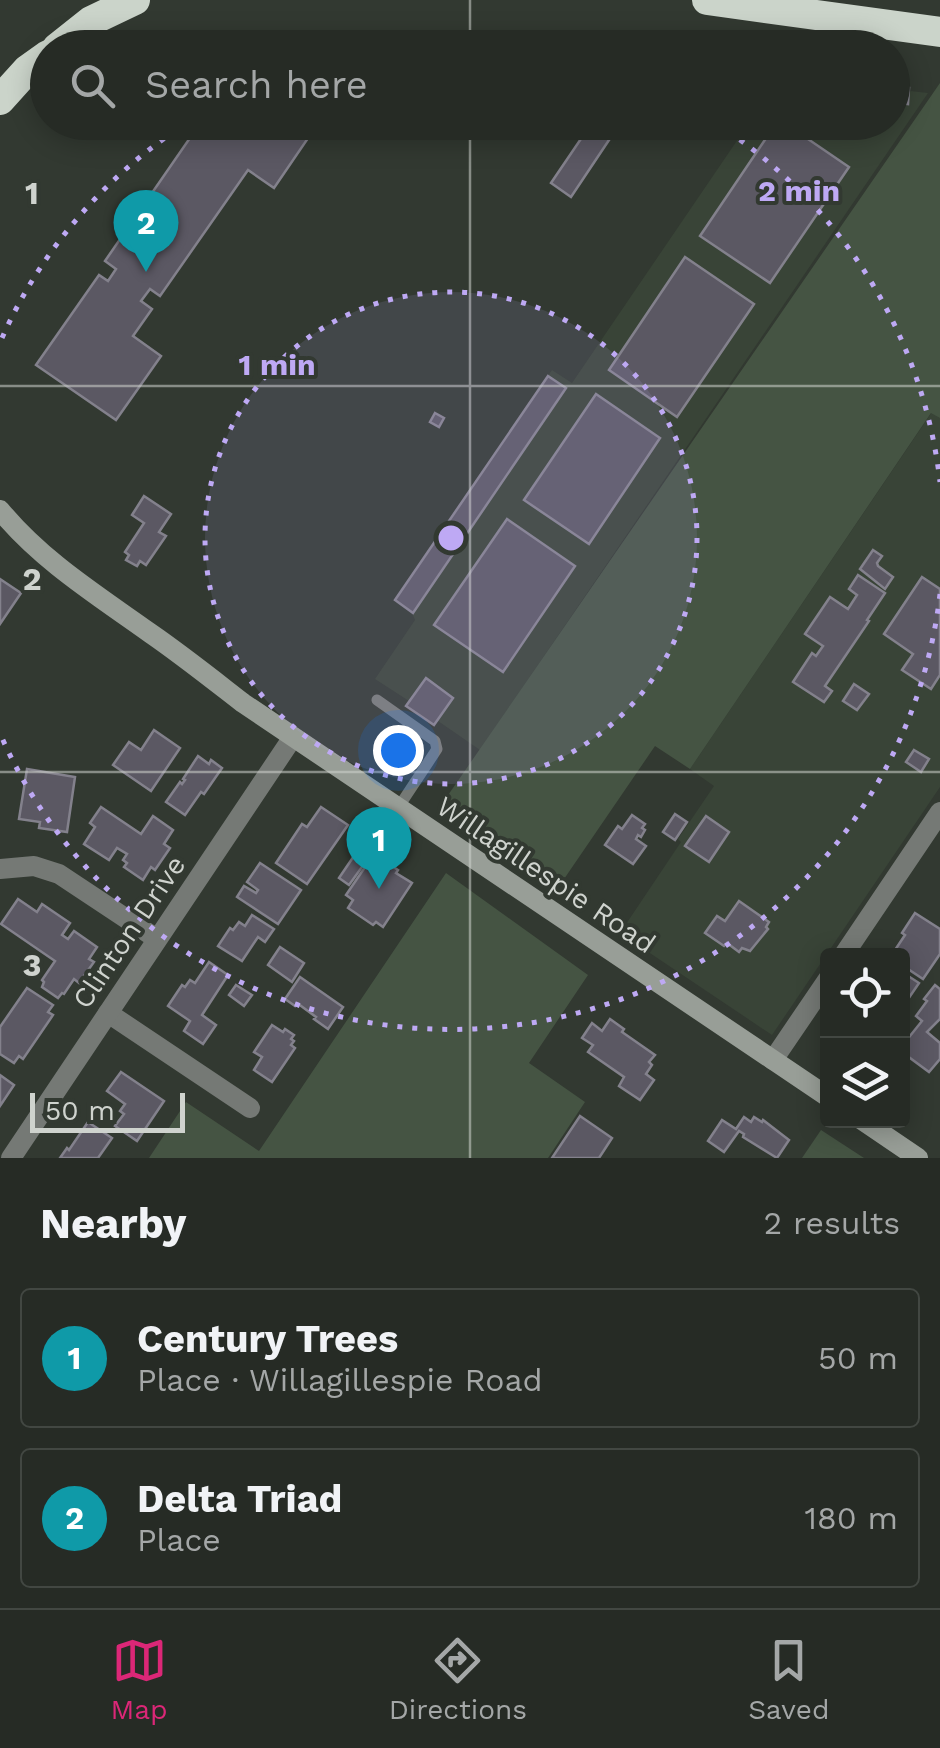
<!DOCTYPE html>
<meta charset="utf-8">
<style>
:root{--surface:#262b25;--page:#2e332d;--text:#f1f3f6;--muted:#a4a7a7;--line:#424742;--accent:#db2777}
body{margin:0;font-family:"Work Sans",sans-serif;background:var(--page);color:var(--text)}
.controls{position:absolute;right:30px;bottom:30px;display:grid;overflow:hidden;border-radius:10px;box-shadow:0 5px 25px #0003}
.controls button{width:90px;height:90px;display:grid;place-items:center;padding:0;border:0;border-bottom:2px solid var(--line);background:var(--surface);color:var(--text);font:50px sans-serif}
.scale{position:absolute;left:30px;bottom:25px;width:155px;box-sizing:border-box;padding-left:10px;border:5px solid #cfd3ce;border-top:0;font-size:28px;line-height:35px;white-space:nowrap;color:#cfd3ce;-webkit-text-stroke:8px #323931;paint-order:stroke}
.you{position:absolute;left:398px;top:750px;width:35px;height:35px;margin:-25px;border:8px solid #fff;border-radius:50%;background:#1a73e8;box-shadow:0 0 0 15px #1a73e833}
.badge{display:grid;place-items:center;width:65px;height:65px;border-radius:50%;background:var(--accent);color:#fff;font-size:32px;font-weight:700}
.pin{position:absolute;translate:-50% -82px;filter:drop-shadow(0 2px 5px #0008)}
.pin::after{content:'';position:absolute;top:52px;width:35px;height:30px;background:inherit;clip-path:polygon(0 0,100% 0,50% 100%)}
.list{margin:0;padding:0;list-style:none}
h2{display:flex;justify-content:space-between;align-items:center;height:130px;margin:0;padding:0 40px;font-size:42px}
h2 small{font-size:32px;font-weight:400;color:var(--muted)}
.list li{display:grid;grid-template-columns:65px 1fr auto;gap:30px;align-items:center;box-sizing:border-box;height:140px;margin:0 20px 20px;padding:0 20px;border:2px solid var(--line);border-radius:10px}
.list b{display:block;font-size:38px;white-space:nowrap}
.list p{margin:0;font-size:32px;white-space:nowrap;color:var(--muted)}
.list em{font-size:32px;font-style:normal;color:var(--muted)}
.icon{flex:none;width:55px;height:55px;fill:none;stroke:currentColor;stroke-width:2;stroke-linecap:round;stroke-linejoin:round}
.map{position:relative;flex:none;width:940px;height:1158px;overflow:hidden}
.search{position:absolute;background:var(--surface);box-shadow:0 5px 25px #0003;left:30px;right:30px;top:30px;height:110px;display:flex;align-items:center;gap:25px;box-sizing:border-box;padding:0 35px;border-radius:55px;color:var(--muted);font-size:38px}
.sheet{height:450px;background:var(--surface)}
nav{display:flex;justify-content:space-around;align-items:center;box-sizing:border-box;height:140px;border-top:2px solid var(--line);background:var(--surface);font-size:28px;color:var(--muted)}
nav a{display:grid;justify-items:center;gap:5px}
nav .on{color:var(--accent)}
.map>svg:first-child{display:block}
.built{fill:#394437}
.green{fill:#455443}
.building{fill:#5b5863;stroke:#83818c;stroke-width:2.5}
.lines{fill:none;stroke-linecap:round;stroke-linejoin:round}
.lane{stroke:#757975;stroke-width:11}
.street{stroke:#757975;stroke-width:20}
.secondary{stroke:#989e97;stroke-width:20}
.highway{stroke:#cbd4ca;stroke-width:30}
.grid{fill:none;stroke:#cfd3ce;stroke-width:2.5;stroke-opacity:0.55}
.ring{fill:none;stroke:#bea9f4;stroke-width:5;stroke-dasharray:5 10}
.labels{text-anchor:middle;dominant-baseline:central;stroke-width:8;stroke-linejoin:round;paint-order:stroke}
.street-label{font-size:28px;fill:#cfd3ce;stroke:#323931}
.grid-label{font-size:32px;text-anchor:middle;font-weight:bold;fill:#cfd3ce;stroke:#323931;stroke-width:8;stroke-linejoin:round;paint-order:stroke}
.centre{fill:#bea9f4;stroke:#323931;stroke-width:5}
.ring-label{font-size:30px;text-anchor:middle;font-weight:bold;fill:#bea9f4;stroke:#323931;stroke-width:8;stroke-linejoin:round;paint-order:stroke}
</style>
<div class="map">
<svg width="940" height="1158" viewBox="0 0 940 1158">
<rect width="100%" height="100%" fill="#323931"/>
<g class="built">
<path d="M893,89L928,93L480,750L438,721L434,725L406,706L409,701L375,679L415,620L412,613L395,600L552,370L572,383L749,123L892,122Z"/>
<path d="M932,412L940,418V787L772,1035L620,933L681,842L678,839L714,786L690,769Z"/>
</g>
<g class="green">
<path d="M940,83V418L931,413L690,769L655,746L562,882L444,801Z"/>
<path d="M446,873L588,975L529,1063L585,1102L548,1158H149L186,1102L259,1151Z"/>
<path d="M821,1130L864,1158H802Z"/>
</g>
<g class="building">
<path d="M892,87L909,88L908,104L899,103L898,113L892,112Z"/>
<path d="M201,122H314L317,125L274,188L248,170L160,296L150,289L141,301L152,309L133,336L161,356L116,420L36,365L99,275L108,281L116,269L105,261Z"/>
<path d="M777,122H783L849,167L770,283L700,236Z"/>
<path d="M589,127L609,140L571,197L551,183Z"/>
<path d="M685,257L754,304L677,417L609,370Z"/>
<path d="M548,376L566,388L413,613L395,600Z"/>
<path d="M596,394L660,438L589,544L524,500Z"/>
<path d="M435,413L444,418L439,427L430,422Z"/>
<path d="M144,496L171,514L159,532L166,536L146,565L140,561L137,566L126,560L129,555L125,552L144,523L132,515Z"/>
<path d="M507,519L575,566L503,672L434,625Z"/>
<path d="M873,550L882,556L877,563L878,566L893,577L885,589L860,569Z"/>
<path d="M858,575L885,593L867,620L869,621L825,686L832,691L824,702L793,682L812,653L816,656L823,646L805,634L830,597L848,609L857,595L849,589Z"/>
<path d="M922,577L940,589V675L931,689L902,670L913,654L884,634Z"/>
<path d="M0,579L21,593L0,624Z"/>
<path d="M426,678L453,698L434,725L406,706Z"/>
<path d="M854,684L869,694L857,710L843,701Z"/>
<path d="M154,730L180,748L151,791L113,765L129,742L141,750Z"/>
<path d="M914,750L929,759L921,772L906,762Z"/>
<path d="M198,756L209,764L211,760L222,768L204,794L201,792L185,815L166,802L180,782L182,784L185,780L183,779Z"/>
<path d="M27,769L75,777L67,832L39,828L40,822L19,819Z"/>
<path d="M101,807L141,834L153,816L173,830L164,844L170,848L155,870L151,867L143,880L124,867L127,863L123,860L127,854L117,848L109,860L84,844L95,827L90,823Z"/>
<path d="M321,807L348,825L307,884L276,863L302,824L307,827Z"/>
<path d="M675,814L687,822L675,840L663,832Z"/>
<path d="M632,815L645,824L642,828L645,830L641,837L638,835L636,839L646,846L633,864L605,845L618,826L622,829Z"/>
<path d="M706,816L729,832L709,862L685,846Z"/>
<path d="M356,853L367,860L349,885L339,878Z"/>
<path d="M374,854L398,870L396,873L412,883L383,927L376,922L373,925L348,908L353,900L346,895Z"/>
<path d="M260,863L301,890L278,924L237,897L244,886L256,893L258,890L247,882Z"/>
<path d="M18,899L37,912L42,904L70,923L62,935L68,939L74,931L97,947L89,959L94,962L79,983L74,979L64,994L62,993L58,998L42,987L44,982L42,980L55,961L1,924Z"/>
<path d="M739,901L769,922L766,927L768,929L750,951L742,948L739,952L727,943L724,946L705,933L717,916L725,921Z"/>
<path d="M915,913L940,929V954L923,979L902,965V956H891L905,935L902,933Z"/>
<path d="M252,915L274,929L265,942L258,937L242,961L218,946L230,928L233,930L239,922L245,926Z"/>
<path d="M280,947L304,963L292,982L268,965Z"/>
<path d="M209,962L228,975L202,1015L216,1025L203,1044L184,1031L190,1021L168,1006L182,985L185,987L190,980L195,983Z"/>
<path d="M902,972L919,983L902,1008Z"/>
<path d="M300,977L343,1007L328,1029L314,1019L316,1017L297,1003L295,1006L285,999Z"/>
<path d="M236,985L252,995L244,1006L229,995Z"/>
<path d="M935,985L940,989V1019L927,1032L940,1043V1059L929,1072L902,1052V1046L922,1021L916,1016L927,1001L924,999Z"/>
<path d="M27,988L53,1005L48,1012L53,1015L23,1059L19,1056L14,1063L0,1054V1027Z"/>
<path d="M610,1019L624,1029L622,1032L655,1055L649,1062L652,1065L646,1074L654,1080L640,1100L619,1086L624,1077L588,1052L593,1045L582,1038L592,1023L602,1031Z"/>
<path d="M272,1025L283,1032L285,1029L294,1035L291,1039L294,1041L291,1045L295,1048L272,1082L254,1070L262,1057L254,1052Z"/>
<path d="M121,1072L164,1101L137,1141L115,1126L124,1114L120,1111L125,1104L107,1091Z"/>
<path d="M0,1075L14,1085L0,1106Z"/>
<path d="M580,1116L612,1138L599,1158H552Z"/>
<path d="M744,1117L751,1122L754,1117L762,1122L763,1120L789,1140L777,1158L743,1137L744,1134L739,1131L724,1152L708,1141L722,1120L736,1129Z"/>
<path d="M88,1122L112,1138L98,1158H60L67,1148L69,1150Z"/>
</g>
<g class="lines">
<path class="lane" d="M377,700L435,741L437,749L398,808"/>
<g class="street">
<path d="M0,869L34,866L59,874L157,939"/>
<path d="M843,956L940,812"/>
<path d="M108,1013L250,1108"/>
<path d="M773,1060L828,979"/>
<path d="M11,1158L293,737"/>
</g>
<g class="secondary">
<path d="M0,510C42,561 97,595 150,633C182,655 212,679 243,703L828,1097"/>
<path d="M862,1120L918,1158"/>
</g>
<g class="highway">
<path d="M707,0L940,32"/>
<path d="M57,48L91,21L135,0"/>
<path d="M0,100L27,70L48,55"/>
</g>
</g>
<path class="grid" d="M470,0V48M470,122V1158M0,386H940M0,772H940"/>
<circle cx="451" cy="538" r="246" fill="#bea9f4" fill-opacity=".12"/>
<g class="ring">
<circle cx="451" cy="538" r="246"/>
<path d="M940 594A492 492 0 0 1 2 738M2 338A492 492 0 0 1 187 123M417 47A492 492 0 0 1 485 47M715 123A492 492 0 0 1 940 482"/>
</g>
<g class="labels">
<g class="street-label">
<text transform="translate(546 875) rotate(34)">Willagillespie Road</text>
<text transform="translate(129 932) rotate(-56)">Clinton Drive</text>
</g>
</g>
<g class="grid-label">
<text x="32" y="204">1</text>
<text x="32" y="590">2</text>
<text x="32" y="976">3</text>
</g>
<circle cx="451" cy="538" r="15" class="centre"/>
<g class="ring-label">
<text x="799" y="201">2 min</text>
<text x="277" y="375">1 min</text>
</g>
</svg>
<div class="controls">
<button><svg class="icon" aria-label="locate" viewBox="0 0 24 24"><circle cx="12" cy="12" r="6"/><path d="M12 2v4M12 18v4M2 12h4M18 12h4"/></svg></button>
<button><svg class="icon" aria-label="layers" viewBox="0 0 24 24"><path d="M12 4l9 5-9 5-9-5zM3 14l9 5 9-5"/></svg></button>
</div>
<div class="scale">50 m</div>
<div class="you"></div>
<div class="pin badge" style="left:379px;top:889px;background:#0f9aa8">1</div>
<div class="pin badge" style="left:146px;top:272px;background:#0f9aa8">2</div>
<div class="search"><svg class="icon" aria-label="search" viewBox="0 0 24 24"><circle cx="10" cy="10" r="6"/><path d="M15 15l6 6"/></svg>Search here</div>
</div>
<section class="sheet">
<h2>Nearby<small>2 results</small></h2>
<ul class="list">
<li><span class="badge" style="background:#0f9aa8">1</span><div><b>Century Trees</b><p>Place · Willagillespie Road</p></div><em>50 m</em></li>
<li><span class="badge" style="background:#0f9aa8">2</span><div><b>Delta Triad</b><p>Place</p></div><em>180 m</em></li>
</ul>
</section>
<nav>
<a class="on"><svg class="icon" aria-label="map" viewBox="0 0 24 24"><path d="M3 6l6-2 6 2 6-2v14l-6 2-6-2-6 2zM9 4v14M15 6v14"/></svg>Map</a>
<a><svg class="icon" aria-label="directions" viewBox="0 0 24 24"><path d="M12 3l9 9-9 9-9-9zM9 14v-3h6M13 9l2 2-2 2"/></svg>Directions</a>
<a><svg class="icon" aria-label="saved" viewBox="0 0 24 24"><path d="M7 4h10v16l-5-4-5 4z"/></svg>Saved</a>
</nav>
